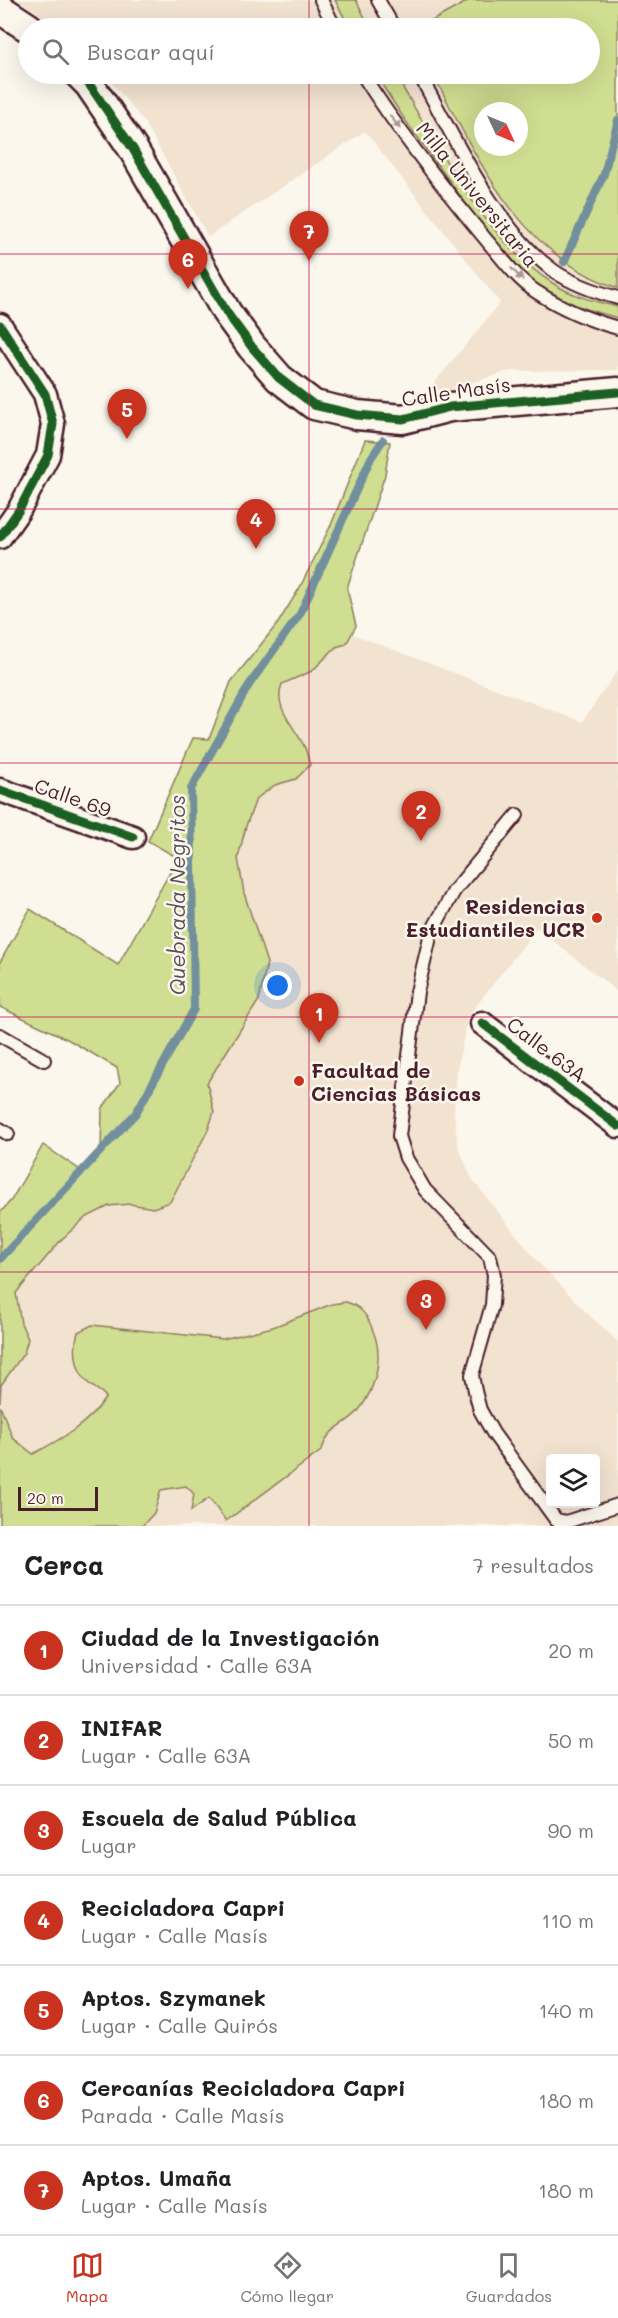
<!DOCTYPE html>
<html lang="es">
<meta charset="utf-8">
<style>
:root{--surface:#fff;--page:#f2f2f2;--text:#202124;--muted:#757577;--line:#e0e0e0;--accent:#c8321e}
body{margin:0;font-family:Mali,sans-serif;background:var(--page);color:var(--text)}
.controls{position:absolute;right:18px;bottom:18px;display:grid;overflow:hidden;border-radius:6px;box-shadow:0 6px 24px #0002}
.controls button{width:54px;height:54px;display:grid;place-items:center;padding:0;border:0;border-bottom:2px solid var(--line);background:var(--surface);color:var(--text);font:30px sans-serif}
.compass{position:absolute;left:474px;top:102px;width:54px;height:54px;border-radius:50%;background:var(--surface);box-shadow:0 6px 24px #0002;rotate:134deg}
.scale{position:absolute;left:18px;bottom:15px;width:80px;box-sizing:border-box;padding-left:6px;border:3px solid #4a1f2b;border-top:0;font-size:16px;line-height:21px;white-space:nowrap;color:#4a1f2b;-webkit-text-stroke:4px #fbf7ec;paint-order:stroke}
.you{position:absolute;left:278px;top:986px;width:21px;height:21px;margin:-15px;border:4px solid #fff;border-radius:50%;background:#1a73e8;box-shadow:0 0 0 9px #1a73e833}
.badge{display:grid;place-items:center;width:39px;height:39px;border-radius:50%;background:var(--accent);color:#fff;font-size:20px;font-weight:700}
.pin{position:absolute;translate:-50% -50px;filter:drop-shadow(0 2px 3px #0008)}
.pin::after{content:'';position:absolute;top:32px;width:21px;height:18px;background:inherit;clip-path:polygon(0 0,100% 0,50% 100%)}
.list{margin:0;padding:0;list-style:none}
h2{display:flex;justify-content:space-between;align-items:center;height:78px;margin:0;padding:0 24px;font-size:26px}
h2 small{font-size:20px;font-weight:400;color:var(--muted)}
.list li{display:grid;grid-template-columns:39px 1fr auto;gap:18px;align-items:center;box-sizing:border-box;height:90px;padding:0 24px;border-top:2px solid var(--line)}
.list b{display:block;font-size:22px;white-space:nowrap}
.list p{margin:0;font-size:20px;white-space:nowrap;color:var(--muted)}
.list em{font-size:20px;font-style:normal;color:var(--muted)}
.icon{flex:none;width:33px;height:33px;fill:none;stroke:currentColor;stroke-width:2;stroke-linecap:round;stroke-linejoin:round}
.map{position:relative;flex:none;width:618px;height:1526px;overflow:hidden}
.search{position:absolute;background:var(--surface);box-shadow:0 6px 24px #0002;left:18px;right:18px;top:18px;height:66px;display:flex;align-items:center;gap:15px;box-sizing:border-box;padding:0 21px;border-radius:33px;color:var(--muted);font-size:22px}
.sheet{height:708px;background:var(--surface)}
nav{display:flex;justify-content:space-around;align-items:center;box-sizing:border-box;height:84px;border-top:2px solid var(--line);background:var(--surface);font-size:16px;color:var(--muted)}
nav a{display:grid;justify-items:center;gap:3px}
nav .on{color:var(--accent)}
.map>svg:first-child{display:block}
.built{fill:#f2e2d0;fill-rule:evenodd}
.green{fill:#d0de91;stroke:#8d7e5e;stroke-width:1.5;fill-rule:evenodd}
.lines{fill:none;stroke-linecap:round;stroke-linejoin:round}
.stream{stroke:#728f9e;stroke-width:8}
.service-casing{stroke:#4a1f2b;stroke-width:16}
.minor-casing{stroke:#4a1f2b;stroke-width:27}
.tertiary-casing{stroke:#4a1f2b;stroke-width:33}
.service{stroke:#fbf7ec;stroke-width:12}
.minor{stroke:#fbf7ec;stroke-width:22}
.tertiary{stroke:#fbf7ec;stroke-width:28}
.cycleway-casing{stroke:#fbf7ec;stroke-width:13}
.cycleway{stroke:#1b5e20;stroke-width:9}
.oneway{fill:#ab9695}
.grid{fill:none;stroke:#c2185b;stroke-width:1.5;stroke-opacity:0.55}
.poi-dot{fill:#c8321e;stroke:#fbf7ec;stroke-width:2}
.labels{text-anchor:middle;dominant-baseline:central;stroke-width:5;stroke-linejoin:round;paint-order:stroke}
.street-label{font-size:20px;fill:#4a1f2b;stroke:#fbf7ec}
.poi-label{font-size:20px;font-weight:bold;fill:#4a1f2b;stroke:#fbf7ec;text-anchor:end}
.water-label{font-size:21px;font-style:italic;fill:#5a4e5b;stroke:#fbf7ec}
</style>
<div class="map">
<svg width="618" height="1526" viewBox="0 0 618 1526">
<rect width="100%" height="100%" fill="#fbf7ec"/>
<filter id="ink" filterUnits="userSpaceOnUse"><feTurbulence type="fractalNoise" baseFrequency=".0167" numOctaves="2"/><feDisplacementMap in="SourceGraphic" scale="12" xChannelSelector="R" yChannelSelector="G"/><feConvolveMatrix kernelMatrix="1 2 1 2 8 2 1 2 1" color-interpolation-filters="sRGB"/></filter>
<g filter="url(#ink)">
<g class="built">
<path d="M18,0H618V370L509,371L422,398L500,303L365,131L208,237L145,123L105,74H590V28H61ZM483,111H519V147H483Z"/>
<path d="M300,614L582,722L618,670V992L537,928L468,1016L457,1070L454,1112L458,1146L472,1179L536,1260L584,1310L618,1342V1526H0V1259L136,1113L191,789ZM550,1458H596V1504H550Z"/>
</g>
<g class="green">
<path d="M335,0H356L370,28H350Z"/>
<path d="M470,0H618V288C519,255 478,160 433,74H590V28H419ZM483,111H519V147H483Z"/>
<path d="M375,74H395C434,141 487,243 554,284C573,296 596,302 618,307V318C595,311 569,306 548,292C529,281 512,261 496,245L405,120Z"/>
<path d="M365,440L390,442L385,475L347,588L356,626L346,644L336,647L312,671L282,684C273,708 294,725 304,746C307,751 308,759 310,765L296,779L275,785L256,799L246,826L238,858L244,893L267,963L259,1000L207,1083L214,1112L208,1130L170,1202L153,1208L130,1204L109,1206L85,1218L62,1239L16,1293L21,1323L28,1339L24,1353L1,1385L0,1402V1213L12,1199L43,1145L82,1171L101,1151L102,1109L120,1083L117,1068L69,1040L0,1007V962L30,909L118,965L178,858L148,841L193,738L209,739L231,682L278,623L299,589L331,525Z"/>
<path d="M346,1302C361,1306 368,1316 373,1331C384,1357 376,1388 359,1410C352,1420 338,1425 330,1434C326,1438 324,1445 321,1451L226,1521L209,1498L191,1511L194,1494L186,1486L161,1490L154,1513L142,1526H0V1406L13,1438L33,1454C61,1439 89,1424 106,1397C99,1388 93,1389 87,1382C75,1370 73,1348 78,1332L92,1325L223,1339L273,1327L332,1304Z"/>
</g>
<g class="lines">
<g class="stream">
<path d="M564,262L604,174L618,120"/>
<path d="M0,1259L136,1113L194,1009L191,789L249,685L300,614L371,458L383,440"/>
</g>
<defs>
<g id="service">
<path d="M321,0L335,28"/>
<path d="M378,0L394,28"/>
<path d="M362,74C399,132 443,188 488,242C502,258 517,279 535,291C561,308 588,320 618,328"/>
<path d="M419,74C454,136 495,229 554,271C573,284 596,292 618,298"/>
<path d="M517,815L454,891L431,933L417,992L399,1136L406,1158L425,1190L490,1257L494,1275L492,1305L472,1375L475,1391L480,1410L493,1433L556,1520L566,1522L618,1505"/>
<path d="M0,1035L44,1060"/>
<path d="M0,1129L8,1134"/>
</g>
<g id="minor">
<path d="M0,325L45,394L53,424L48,455L19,510L0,537"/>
<path d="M0,790L133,837"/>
<path d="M482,1023L618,1126"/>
</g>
<g id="tertiary">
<path d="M0,9L29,28"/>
<path d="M79,74L89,84L133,149L227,313L252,347L279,378L314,405L357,415L403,419L450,407L618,392"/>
</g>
</defs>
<use href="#service" class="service-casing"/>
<use href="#minor" class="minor-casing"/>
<use href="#tertiary" class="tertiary-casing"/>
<use href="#service" class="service"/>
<use href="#minor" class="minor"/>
<use href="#tertiary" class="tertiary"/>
<defs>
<g id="cycleway">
<path d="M79,74L89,84L133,149L227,313L252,347L279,378L314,405L357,415L403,419L450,407L618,392"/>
<path d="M0,325L45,394L53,424L48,455L19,510L0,537"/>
<path d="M0,790L133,837"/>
<path d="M482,1023L618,1126"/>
</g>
</defs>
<use href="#cycleway" class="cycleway-casing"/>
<use href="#cycleway" class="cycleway"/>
</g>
<defs><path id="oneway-solid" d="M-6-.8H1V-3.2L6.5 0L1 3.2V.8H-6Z" transform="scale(1.5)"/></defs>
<g class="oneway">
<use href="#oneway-solid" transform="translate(395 122) rotate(53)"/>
<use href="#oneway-solid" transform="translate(517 274) rotate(46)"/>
</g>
</g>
<path class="grid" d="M309,0V28M309,74V1526M0,254H618M0,509H618M0,763H618M0,1017H618M0,1272H618"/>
<g class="poi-dot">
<circle cx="597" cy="918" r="6"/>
<circle cx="299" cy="1081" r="6"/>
</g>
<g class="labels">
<g class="street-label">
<text transform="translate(478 194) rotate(51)">Milla Universitaria</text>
<text transform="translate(456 391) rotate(-8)">Calle Masís</text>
<text transform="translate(73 797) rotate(19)">Calle 69</text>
<text transform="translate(547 1049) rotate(37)">Calle 63A</text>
</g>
<g class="poi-label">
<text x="585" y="906">Residencias<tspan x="585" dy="23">Estudiantiles UCR</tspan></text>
<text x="311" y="1070" text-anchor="start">Facultad de<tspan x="311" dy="23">Ciencias Básicas</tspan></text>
</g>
<g class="water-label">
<text transform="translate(176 895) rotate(-90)">Quebrada Negritos</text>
</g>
</g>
</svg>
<div class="controls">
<button><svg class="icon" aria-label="layers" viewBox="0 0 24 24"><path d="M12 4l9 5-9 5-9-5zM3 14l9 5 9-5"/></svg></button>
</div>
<svg class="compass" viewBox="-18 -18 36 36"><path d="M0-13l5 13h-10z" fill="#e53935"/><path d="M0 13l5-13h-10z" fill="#757577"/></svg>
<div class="scale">20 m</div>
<div class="you"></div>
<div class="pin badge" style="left:319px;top:1043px">1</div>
<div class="pin badge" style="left:421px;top:841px">2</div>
<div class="pin badge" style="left:426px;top:1330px">3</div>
<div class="pin badge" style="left:256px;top:549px">4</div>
<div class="pin badge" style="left:127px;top:439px">5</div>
<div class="pin badge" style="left:188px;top:289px">6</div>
<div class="pin badge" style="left:309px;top:261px">7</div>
<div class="search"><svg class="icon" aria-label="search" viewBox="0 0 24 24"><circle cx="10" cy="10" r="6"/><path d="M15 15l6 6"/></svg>Buscar aquí</div>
</div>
<section class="sheet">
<h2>Cerca<small>7 resultados</small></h2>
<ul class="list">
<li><span class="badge">1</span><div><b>Ciudad de la Investigación</b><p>Universidad · Calle 63A</p></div><em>20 m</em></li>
<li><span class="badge">2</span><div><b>INIFAR</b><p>Lugar · Calle 63A</p></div><em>50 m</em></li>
<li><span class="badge">3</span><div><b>Escuela de Salud Pública</b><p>Lugar</p></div><em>90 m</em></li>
<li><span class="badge">4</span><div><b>Recicladora Capri</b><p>Lugar · Calle Masís</p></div><em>110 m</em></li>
<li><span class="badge">5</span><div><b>Aptos. Szymanek</b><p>Lugar · Calle Quirós</p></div><em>140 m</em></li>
<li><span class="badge">6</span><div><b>Cercanías Recicladora Capri</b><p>Parada · Calle Masís</p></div><em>180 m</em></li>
<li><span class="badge">7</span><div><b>Aptos. Umaña</b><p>Lugar · Calle Masís</p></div><em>180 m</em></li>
</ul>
</section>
<nav>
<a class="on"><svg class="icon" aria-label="map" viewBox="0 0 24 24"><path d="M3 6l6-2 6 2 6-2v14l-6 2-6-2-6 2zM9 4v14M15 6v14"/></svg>Mapa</a>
<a><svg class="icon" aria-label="directions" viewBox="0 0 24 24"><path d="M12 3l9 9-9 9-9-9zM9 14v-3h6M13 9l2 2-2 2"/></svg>Cómo llegar</a>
<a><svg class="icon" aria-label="saved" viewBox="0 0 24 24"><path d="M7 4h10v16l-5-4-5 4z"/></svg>Guardados</a>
</nav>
